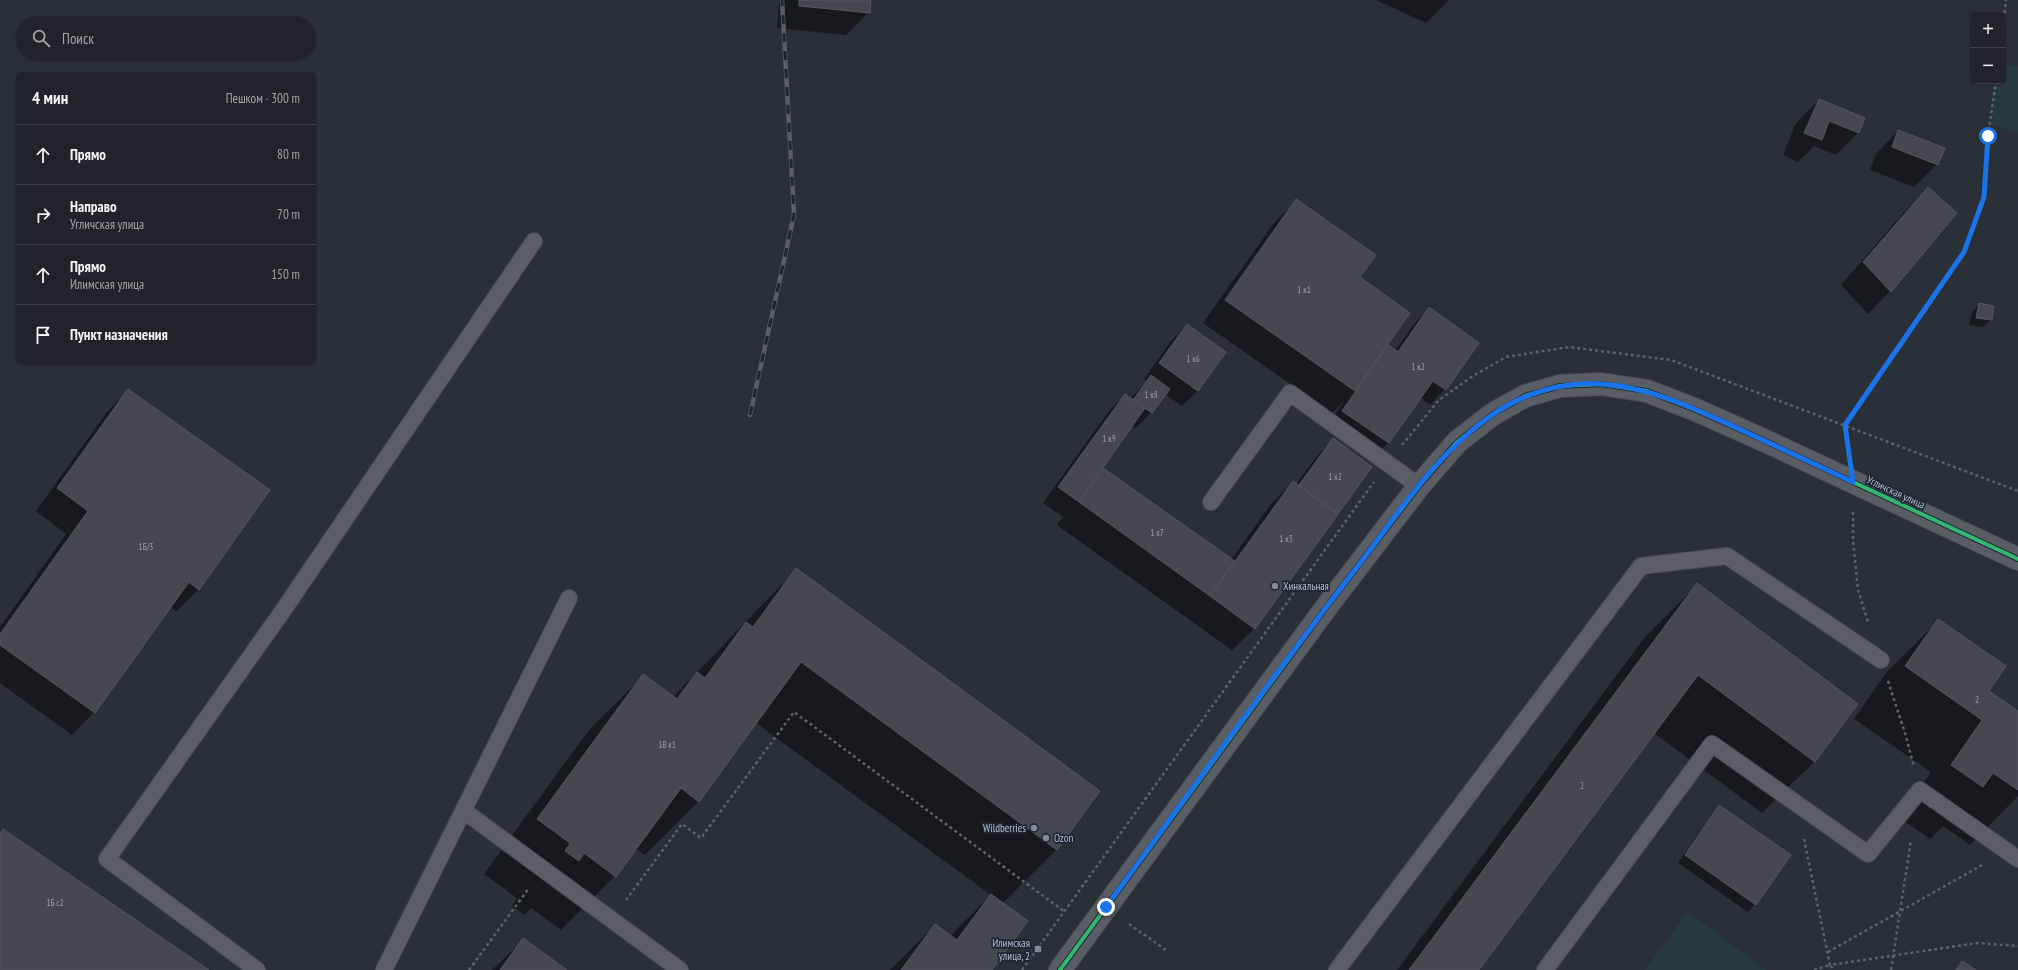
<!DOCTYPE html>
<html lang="ru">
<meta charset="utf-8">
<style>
:root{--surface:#20242a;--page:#2d3036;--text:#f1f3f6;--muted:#a2a4a8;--line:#3d4147}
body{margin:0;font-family:"PT Sans Narrow",sans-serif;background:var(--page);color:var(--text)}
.controls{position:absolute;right:12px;top:12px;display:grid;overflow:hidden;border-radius:6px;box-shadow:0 1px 3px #0004}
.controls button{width:36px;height:36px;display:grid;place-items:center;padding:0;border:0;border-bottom:1px solid var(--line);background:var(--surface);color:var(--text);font:20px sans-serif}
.stop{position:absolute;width:12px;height:12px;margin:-9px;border:3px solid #1a73e8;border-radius:50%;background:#fff}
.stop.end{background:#1a73e8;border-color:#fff;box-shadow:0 1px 4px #0008}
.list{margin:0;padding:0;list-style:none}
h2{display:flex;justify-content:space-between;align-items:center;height:52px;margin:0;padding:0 16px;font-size:17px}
h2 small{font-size:13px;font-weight:400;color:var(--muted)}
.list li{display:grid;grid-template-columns:26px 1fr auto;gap:12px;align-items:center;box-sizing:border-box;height:60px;padding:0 16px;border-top:1px solid var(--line)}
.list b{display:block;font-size:15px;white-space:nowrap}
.list p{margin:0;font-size:13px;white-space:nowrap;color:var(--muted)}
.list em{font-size:13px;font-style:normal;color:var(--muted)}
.icon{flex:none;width:22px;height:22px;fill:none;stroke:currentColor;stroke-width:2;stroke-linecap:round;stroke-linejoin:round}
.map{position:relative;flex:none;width:2018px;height:970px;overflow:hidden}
.search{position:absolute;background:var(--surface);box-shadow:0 1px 3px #0004;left:16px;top:16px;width:300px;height:44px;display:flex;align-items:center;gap:10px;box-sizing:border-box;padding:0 14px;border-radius:22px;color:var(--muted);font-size:15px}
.panel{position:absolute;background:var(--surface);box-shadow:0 1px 3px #0004;left:16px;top:72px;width:300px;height:292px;border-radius:6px}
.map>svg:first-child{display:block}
.green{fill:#273a3e}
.shadow{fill:#0007}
.building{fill:#444950;stroke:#52575f}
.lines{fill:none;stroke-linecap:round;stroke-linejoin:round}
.lane-casing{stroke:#484c53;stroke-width:18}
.secondary-casing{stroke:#484c53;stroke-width:24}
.path{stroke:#5d636a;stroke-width:2.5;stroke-dasharray:3 3;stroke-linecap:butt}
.lane{stroke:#5a5e66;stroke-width:16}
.secondary{stroke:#595d64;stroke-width:22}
.rail-casing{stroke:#595d64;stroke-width:4.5}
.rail{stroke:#1d2633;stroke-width:3;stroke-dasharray:9;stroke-linecap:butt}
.cycleway-casing{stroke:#1d2633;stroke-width:6}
.cycleway{stroke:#33b770;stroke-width:4}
.route{stroke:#1a73e8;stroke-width:5}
.poi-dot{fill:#848b96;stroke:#1d2633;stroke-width:1.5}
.labels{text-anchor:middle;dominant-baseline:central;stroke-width:3.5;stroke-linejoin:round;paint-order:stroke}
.number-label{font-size:9px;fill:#989fab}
.street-label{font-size:11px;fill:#b4bcc9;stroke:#1d2633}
.poi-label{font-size:11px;fill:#b4bcc9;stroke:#1d2633;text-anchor:start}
</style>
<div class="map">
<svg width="2018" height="970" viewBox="0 0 2018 970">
<rect width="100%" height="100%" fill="#2a3038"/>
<g class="green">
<path d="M2003,65L2018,66V133L1988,124L1995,81H2003Z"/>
<path d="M1688,912L1766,970H1645Z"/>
</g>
<g class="shadow">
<path d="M781,0H870L869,12L846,35L777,28L779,2Z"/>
<path d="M1376,0H1449L1426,23Z"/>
<path d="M1819,100L1864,119L1858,133L1836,155L1814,146L1798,162L1783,155L1796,123Z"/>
<path d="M1898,131L1937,164L1914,187L1870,170L1876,154Z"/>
<path d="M1928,189L1956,213L1890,291L1868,314L1841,285L1905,211Z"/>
<path d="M1296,200L1358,278L1383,351L1388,346L1395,351L1414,324L1429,308L1445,389L1430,405L1420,397L1388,443L1373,458L1327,426L1344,401L1332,413L1203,323L1274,223Z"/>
<path d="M1979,304L1993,307L1991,320L1983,327L1969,325L1972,312Z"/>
<path d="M1187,325L1225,353L1198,391L1182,406L1165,394L1152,412L1136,428L1132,425L1100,473L1231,560L1270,505L1293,482L1296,484L1318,455L1333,439L1337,513L1255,628L1232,650L1057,525L1063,517L1043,503L1109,411L1125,395L1130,399L1147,381L1144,379L1171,341Z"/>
<path d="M128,391L199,589L176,612L170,607L94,712L72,735L0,683V627L66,534L36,511L106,413Z"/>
<path d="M796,570L1057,849L1002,904L990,970H890L935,925L950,936L991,895L756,723L699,801L645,855L636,849L615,876L561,930L531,908L524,915L512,906L517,898L484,874L589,730L643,676L673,697Z"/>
<path d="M1697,585L1857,704L1814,762L1762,813L1654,733L1478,970H1397L1645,637Z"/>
<path d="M1939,620L1988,691L2018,712V796L1970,845L1943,826L1930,839L1899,817L1931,772L1854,719L1887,672Z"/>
<path d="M1719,807L1755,904L1748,912L1678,863L1712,814Z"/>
<path d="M524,939L566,970H492Z"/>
</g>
<g class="building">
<path d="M799,0H871L870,13L799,6Z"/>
<path d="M1819,99L1865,118L1859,133L1829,121L1822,140L1804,133Z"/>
<path d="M1898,130L1945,148L1938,165L1892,147Z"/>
<path d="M1928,187L1957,213L1891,292L1863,262Z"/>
<path d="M1296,199L1376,255L1360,277L1410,313L1355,391L1225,300Z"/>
<path d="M1979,303L1994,306L1992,320L1976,318Z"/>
<path d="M1429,307L1479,343L1446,390L1433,381L1389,443L1342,411L1388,345L1398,352Z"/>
<path d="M1187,324L1226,352L1198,391L1159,363Z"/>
<path d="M1151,375L1170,389L1152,413L1133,400Z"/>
<path d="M128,389L270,490L199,590L189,582L95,713L0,645V634L88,511L57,488Z"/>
<path d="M1125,394L1145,408L1079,502L1058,487Z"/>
<path d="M1333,438L1372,467L1338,514L1299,485Z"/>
<path d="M1103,468L1235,561L1210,596L1079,502Z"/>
<path d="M1293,481L1338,514L1255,629L1210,596Z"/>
<path d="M796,568L1100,791L1057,850L801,662L699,802L681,788L616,877L584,853L579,861L565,851L570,843L537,819L643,674L677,699L697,672L705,678L746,622L753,627Z"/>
<path d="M1697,583L1858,704L1815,762L1698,675L1479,970H1409Z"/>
<path d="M1938,619L2006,666L1989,691L2018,711V790L1993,773L1983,787L1951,765L1982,720L1905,666Z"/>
<path d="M1719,805L1791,855L1756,905L1685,855Z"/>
<path d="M3,829L209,970H0V834Z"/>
<path d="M991,894L1028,921L992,970H901L935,924L957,940Z"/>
<path d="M523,938L567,970H500Z"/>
<path d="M1962,961L1976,970H1956Z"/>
</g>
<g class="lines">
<defs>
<g id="lane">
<path d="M1211,502L1290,393L1419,486"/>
<path d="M464,811L680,970"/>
<path d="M257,970L107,859L282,612L534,241"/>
<path d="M384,970L569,598"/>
<path d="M1337,970L1641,566L1727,556L1881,660"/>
<path d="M1545,970L1712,744L1868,854L1920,790L2018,859"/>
</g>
<path id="secondary" d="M1060,970L1325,609L1419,486L1457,442L1493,414L1525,396L1560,386L1601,384L1647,391L1696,410L1761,439L2018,559"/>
</defs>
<use href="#lane" class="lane-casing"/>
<use href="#secondary" class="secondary-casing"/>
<g class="path">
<path d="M2003,25L2006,0"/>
<path d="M1402,445L1439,400L1473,376L1506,357L1569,347L1671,360L2018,491"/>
<path d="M1848,450L1845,425L1964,252L1984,197L1988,136L1996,81"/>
<path d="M1853,512V540L1858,590L1868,622"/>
<path d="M1888,681L1905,733L1914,767"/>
<path d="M1804,839L1830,965L1977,943L2018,946"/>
<path d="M626,900L682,824L701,838L794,712L1065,912"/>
<path d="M1129,924L1166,950"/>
<path d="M1828,952L1984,864"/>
<path d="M469,970L529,888"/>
<path d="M1022,970L1374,482"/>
<path d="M1814,970L1830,965L1834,970"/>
<path d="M1891,970L1911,840"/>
</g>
<use href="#lane" class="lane"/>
<use href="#secondary" class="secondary"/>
<defs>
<path id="rail" d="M750,415L794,215L782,0"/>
</defs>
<use href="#rail" class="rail-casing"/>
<use href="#rail" class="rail"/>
<defs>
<path id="cycleway" d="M1060,970L1325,609L1419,486L1457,442L1493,414L1525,396L1560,386L1601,384L1647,391L1696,410L1761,439L2018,559"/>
</defs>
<use href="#cycleway" class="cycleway-casing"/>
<use href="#cycleway" class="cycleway"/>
</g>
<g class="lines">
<path class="route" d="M1106,907C1188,795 1269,681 1354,571C1396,517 1435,454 1492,415C1523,393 1564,381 1603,384C1651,388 1694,408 1737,428C1776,446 1815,464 1853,482L1845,425L1964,252L1984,197L1988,136"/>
</g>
<g class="poi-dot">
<circle cx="1275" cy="586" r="4"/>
<circle cx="1034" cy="828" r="4"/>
<circle cx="1046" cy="838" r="4"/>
<rect x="1034" y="945" width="8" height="8" rx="2"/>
</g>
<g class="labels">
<g class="number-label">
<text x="1304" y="289">1 к1</text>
<text x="1193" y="358">1 к6</text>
<text x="1418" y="366">1 к2</text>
<text x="1151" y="394">1 к8</text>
<text x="1109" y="438">1 к9</text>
<text x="1335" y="476">1 к2</text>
<text x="1157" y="532">1 к7</text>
<text x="1286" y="538">1 к3</text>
<text x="146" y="546">1Б/3</text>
<text x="1977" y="699">2</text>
<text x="667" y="744">1В к1</text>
<text x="1582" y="785">2</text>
<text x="55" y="902">1Б с2</text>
</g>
<g class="street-label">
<text transform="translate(1896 492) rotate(25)">Угличская улица</text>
</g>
<g class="poi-label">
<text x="1283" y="586">Хинкальная</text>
<text x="1026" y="828" text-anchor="end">Wildberries</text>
<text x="1054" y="838">Ozon</text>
<text x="1030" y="943" text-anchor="end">Илимская<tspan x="1030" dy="13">улица, 2</tspan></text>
</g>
</g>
</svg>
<div class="controls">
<button>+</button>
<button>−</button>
</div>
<div class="stop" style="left:1988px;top:136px"></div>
<div class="stop end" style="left:1106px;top:907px"></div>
<div class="search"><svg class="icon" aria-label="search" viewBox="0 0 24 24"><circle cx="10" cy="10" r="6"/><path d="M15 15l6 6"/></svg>Поиск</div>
<section class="panel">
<h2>4 мин<small>Пешком · 300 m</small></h2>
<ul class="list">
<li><svg class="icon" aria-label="ahead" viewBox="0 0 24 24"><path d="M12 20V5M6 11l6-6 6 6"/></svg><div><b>Прямо</b></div><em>80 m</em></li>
<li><svg class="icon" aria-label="right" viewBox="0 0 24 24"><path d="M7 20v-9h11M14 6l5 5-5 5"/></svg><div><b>Направо</b><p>Угличская улица</p></div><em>70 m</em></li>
<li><svg class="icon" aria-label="ahead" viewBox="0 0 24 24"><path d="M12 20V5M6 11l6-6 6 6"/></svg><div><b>Прямо</b><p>Илимская улица</p></div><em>150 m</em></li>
<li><svg class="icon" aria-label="arrive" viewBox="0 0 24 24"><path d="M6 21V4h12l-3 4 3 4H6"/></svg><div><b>Пункт назначения</b></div></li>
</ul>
</section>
</div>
